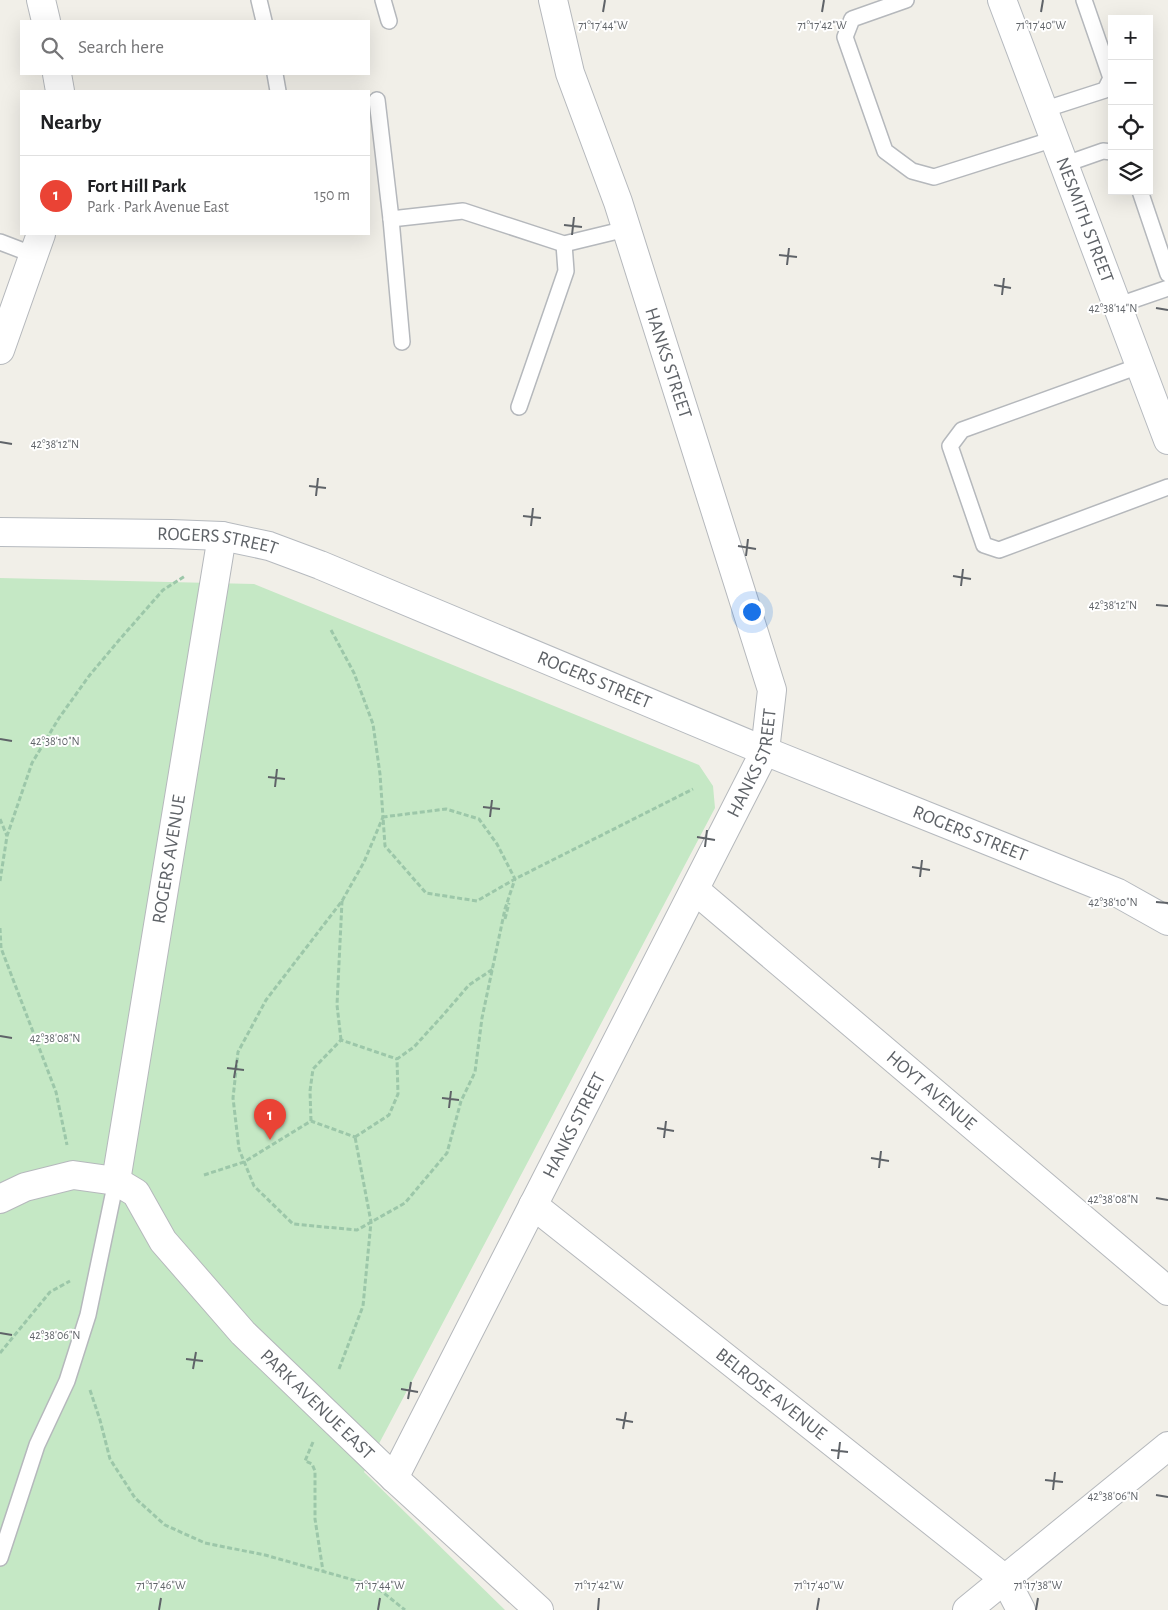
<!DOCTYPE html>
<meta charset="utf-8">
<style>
:root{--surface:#fff;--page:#f6f6f6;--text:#202124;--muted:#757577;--line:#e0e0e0;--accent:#ea4335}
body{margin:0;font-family:"Alegreya Sans",sans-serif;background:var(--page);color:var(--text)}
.controls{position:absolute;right:15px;top:15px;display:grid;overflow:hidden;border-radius:0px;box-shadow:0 5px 20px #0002}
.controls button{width:45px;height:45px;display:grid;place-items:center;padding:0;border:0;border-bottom:1px solid var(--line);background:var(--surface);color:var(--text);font:25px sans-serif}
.you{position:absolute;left:751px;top:611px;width:18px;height:18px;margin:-12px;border:4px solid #fff;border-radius:50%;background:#1a73e8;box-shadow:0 0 0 8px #1a73e833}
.badge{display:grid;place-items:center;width:32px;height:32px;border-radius:50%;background:var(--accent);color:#fff;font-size:16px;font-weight:700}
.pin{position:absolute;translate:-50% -41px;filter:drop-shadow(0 1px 2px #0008)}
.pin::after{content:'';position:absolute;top:26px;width:18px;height:15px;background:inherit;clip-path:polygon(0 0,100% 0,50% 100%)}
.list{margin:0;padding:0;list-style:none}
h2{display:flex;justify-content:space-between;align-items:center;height:65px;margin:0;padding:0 20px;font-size:21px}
h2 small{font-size:16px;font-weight:400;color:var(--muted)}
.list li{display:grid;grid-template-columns:32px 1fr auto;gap:15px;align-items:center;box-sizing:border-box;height:80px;padding:0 20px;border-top:1px solid var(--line)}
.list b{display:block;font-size:19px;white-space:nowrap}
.list p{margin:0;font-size:16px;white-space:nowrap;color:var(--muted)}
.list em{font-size:16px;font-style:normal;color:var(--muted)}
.icon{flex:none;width:28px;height:28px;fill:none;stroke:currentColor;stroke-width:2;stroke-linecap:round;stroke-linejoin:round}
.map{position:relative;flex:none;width:1168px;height:1610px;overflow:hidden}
.search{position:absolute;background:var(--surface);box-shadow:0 5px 20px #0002;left:20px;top:20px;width:350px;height:55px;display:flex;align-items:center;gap:12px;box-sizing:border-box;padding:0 18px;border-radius:0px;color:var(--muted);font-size:19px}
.panel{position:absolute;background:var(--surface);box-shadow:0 5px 20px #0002;left:20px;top:90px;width:350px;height:145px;border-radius:0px}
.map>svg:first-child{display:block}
.green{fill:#c5e8c5}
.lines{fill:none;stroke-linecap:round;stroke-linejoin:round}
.lane-casing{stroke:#b5b8bc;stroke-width:18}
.street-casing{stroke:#b5b8bc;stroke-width:30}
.secondary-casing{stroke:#b6babf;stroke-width:30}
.path{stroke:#9cc7a9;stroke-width:3;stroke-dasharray:5 2.5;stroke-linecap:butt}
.lane{stroke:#fff;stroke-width:15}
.street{stroke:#fff;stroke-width:28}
.secondary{stroke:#fff;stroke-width:28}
.ticks{fill:none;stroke:#5f6368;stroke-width:2}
.labels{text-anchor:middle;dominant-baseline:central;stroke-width:4;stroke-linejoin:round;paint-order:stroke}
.street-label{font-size:19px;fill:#5f6368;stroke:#fff}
.ticks-label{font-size:12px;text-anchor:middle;fill:#5f6368;stroke:#fff;stroke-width:4;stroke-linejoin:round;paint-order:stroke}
</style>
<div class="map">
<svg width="1168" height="1610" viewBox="0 0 1168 1610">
<rect width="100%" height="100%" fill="#f1efe8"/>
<path class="green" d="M0,578L254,584L699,765L713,786L715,808L364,1472L505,1610H0Z"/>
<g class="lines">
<defs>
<g id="lane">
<path d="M259,0L264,21"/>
<path d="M383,0L389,21"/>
<path d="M906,0L852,19L845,37L885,151L912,171L934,177L1054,139"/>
<path d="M275,74L278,91"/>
<path d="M377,100L391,219L463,211L564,244L626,229"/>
<path d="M1043,110L1105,90L1111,78L1084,0"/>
<path d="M1063,165L1103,151L1112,152"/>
<path d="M1140,191L1168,274"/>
<path d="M391,219L402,342"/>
<path d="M0,242L34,255"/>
<path d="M1116,306L1168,288"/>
<path d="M1139,366L962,430L950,446L984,545L999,550L1168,487"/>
<path d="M519,407L566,271L564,244"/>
<path d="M0,1558L37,1445L67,1381L88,1315L116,1181"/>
</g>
<g id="street">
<path d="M41,0L46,21"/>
<path d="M57,74L60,91"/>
<path d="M0,350L41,234"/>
<path id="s1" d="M695,890L1168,1291"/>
<path id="s2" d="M116,1181L222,536"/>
<path id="s3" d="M0,1199L25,1187L73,1175L116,1181L136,1193L163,1241L243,1333L394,1478L539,1610"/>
<path id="s4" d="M533,1205L1005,1579L1021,1610"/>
<path id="s5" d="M394,1478L765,751L772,690L618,202L570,73L553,0"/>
<path d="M967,1610L1168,1446"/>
</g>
<g id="secondary">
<path id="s6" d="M1002,0L1168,440"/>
<path id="s7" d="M0,532L171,534L222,536L269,546L320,565L765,751L1118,893L1168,921"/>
</g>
</defs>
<use href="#lane" class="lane-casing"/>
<use href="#street" class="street-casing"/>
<use href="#secondary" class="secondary-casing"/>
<g class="path">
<path d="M331,630L354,673L373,724L380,774L383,817L364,862L342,901L266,1000L238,1052L233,1098L239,1149L254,1186L293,1224L357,1230L405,1203L447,1153L461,1101L475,1072L482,1018L505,909L515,879"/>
<path d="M0,819L7,836"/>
<path d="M514,880L515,879L497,844L479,819L446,809L383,817L385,846L426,893L477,901L515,879L693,789"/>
<path d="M0,881L7,836L32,763L59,718L89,676L120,639L163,590L185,576"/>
<path d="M505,919L509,903"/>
<path d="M0,928L1,948L56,1092L67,1145"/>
<path d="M341,1040L337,1005L342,901"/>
<path d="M311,1121L310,1091L313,1069L341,1040L397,1059"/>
<path d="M355,1137L389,1115L398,1094L397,1059L414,1047L444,1014L469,985L493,969"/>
<path d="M204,1175L244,1162L311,1121L355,1137"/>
<path d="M0,1353L50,1292L70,1281"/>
<path d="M339,1369L363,1306L371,1222L355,1137"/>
<path d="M90,1390L100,1420L110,1459L135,1498L165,1525L205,1543L265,1555L375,1586L405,1610"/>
<path d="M313,1442L305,1461L312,1464L315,1471V1519L323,1571"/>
</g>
<use href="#lane" class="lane"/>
<use href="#street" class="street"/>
<use href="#secondary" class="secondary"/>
</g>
<path class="ticks" d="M603,12L605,0M822,12L824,0M1041,12L1043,0M564,225L582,227M572,235L574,217M779,255L797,257M787,265L789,248M994,285L1011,288M1002,295L1004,278M1156,308L1168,310M0,442L12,444M309,486L326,488M316,496L318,478M523,516L541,518M531,526L533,508M738,546L756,549M746,556L748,539M953,576L971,579M961,586L963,569M1156,605L1168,606M0,739L12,741M268,777L285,779M275,787L277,769M483,807L500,809M490,817L492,800M697,837L715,840M705,847L707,830M912,867L930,870M920,877L922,860M1156,902L1168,903M0,1036L12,1038M227,1068L244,1070M234,1078L237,1060M442,1098L459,1100M449,1108L451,1091M657,1128L674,1131M664,1138L666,1121M871,1158L889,1161M879,1168L881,1151M1156,1198L1168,1200M0,1333L12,1335M186,1359L203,1361M193,1369L196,1352M401,1389L418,1392M408,1399L411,1382M616,1419L633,1422M623,1429L626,1412M831,1450L848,1452M838,1459L840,1442M1045,1480L1063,1482M1053,1490L1055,1472M1156,1495L1168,1497M159,1610L161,1598M378,1610L380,1598M598,1610L599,1598M817,1610L819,1598M1036,1610L1038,1598"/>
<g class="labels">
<g class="street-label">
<text stroke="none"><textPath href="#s6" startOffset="235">NESMITH STREET</textPath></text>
<text transform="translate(668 363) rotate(72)">HANKS STREET</text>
<text stroke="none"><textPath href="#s7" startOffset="218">ROGERS STREET</textPath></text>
<text stroke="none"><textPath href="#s7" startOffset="622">ROGERS STREET</textPath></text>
<text stroke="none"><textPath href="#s5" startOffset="801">HANKS STREET</textPath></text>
<text stroke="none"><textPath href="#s7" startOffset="1028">ROGERS STREET</textPath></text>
<text stroke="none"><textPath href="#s2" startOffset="326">ROGERS AVENUE</textPath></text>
<text stroke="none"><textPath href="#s1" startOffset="310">HOYT AVENUE</textPath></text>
<text stroke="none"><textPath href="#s5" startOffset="396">HANKS STREET</textPath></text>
<text stroke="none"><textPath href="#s4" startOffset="304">BELROSE AVENUE</textPath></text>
<text stroke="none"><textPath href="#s3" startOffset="424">PARK AVENUE EAST</textPath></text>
</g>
</g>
<g class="ticks-label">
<text x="603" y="29">71°17'44"W</text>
<text x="822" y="29">71°17'42"W</text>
<text x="1041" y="29">71°17'40"W</text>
<text x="1113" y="312">42°38'14"N</text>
<text x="55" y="448">42°38'12"N</text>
<text x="1113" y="609">42°38'12"N</text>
<text x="55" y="745">42°38'10"N</text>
<text x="1113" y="906">42°38'10"N</text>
<text x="55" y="1042">42°38'08"N</text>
<text x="1113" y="1203">42°38'08"N</text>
<text x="55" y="1339">42°38'06"N</text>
<text x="1113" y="1500">42°38'06"N</text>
<text x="161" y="1589">71°17'46"W</text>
<text x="380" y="1589">71°17'44"W</text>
<text x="599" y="1589">71°17'42"W</text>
<text x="819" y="1589">71°17'40"W</text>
<text x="1038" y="1589">71°17'38"W</text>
</g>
</svg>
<div class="controls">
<button>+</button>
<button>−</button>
<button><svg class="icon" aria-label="locate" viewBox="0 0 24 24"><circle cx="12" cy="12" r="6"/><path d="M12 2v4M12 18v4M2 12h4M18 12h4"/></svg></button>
<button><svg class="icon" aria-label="layers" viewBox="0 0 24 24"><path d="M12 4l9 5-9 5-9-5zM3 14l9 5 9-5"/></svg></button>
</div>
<div class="you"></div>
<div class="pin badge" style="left:270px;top:1140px">1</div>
<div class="search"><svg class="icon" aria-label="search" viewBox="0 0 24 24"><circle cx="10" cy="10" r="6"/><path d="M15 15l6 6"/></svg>Search here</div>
<section class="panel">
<h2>Nearby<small></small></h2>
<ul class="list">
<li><span class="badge">1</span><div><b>Fort Hill Park</b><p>Park · Park Avenue East</p></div><em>150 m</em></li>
</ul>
</section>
</div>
